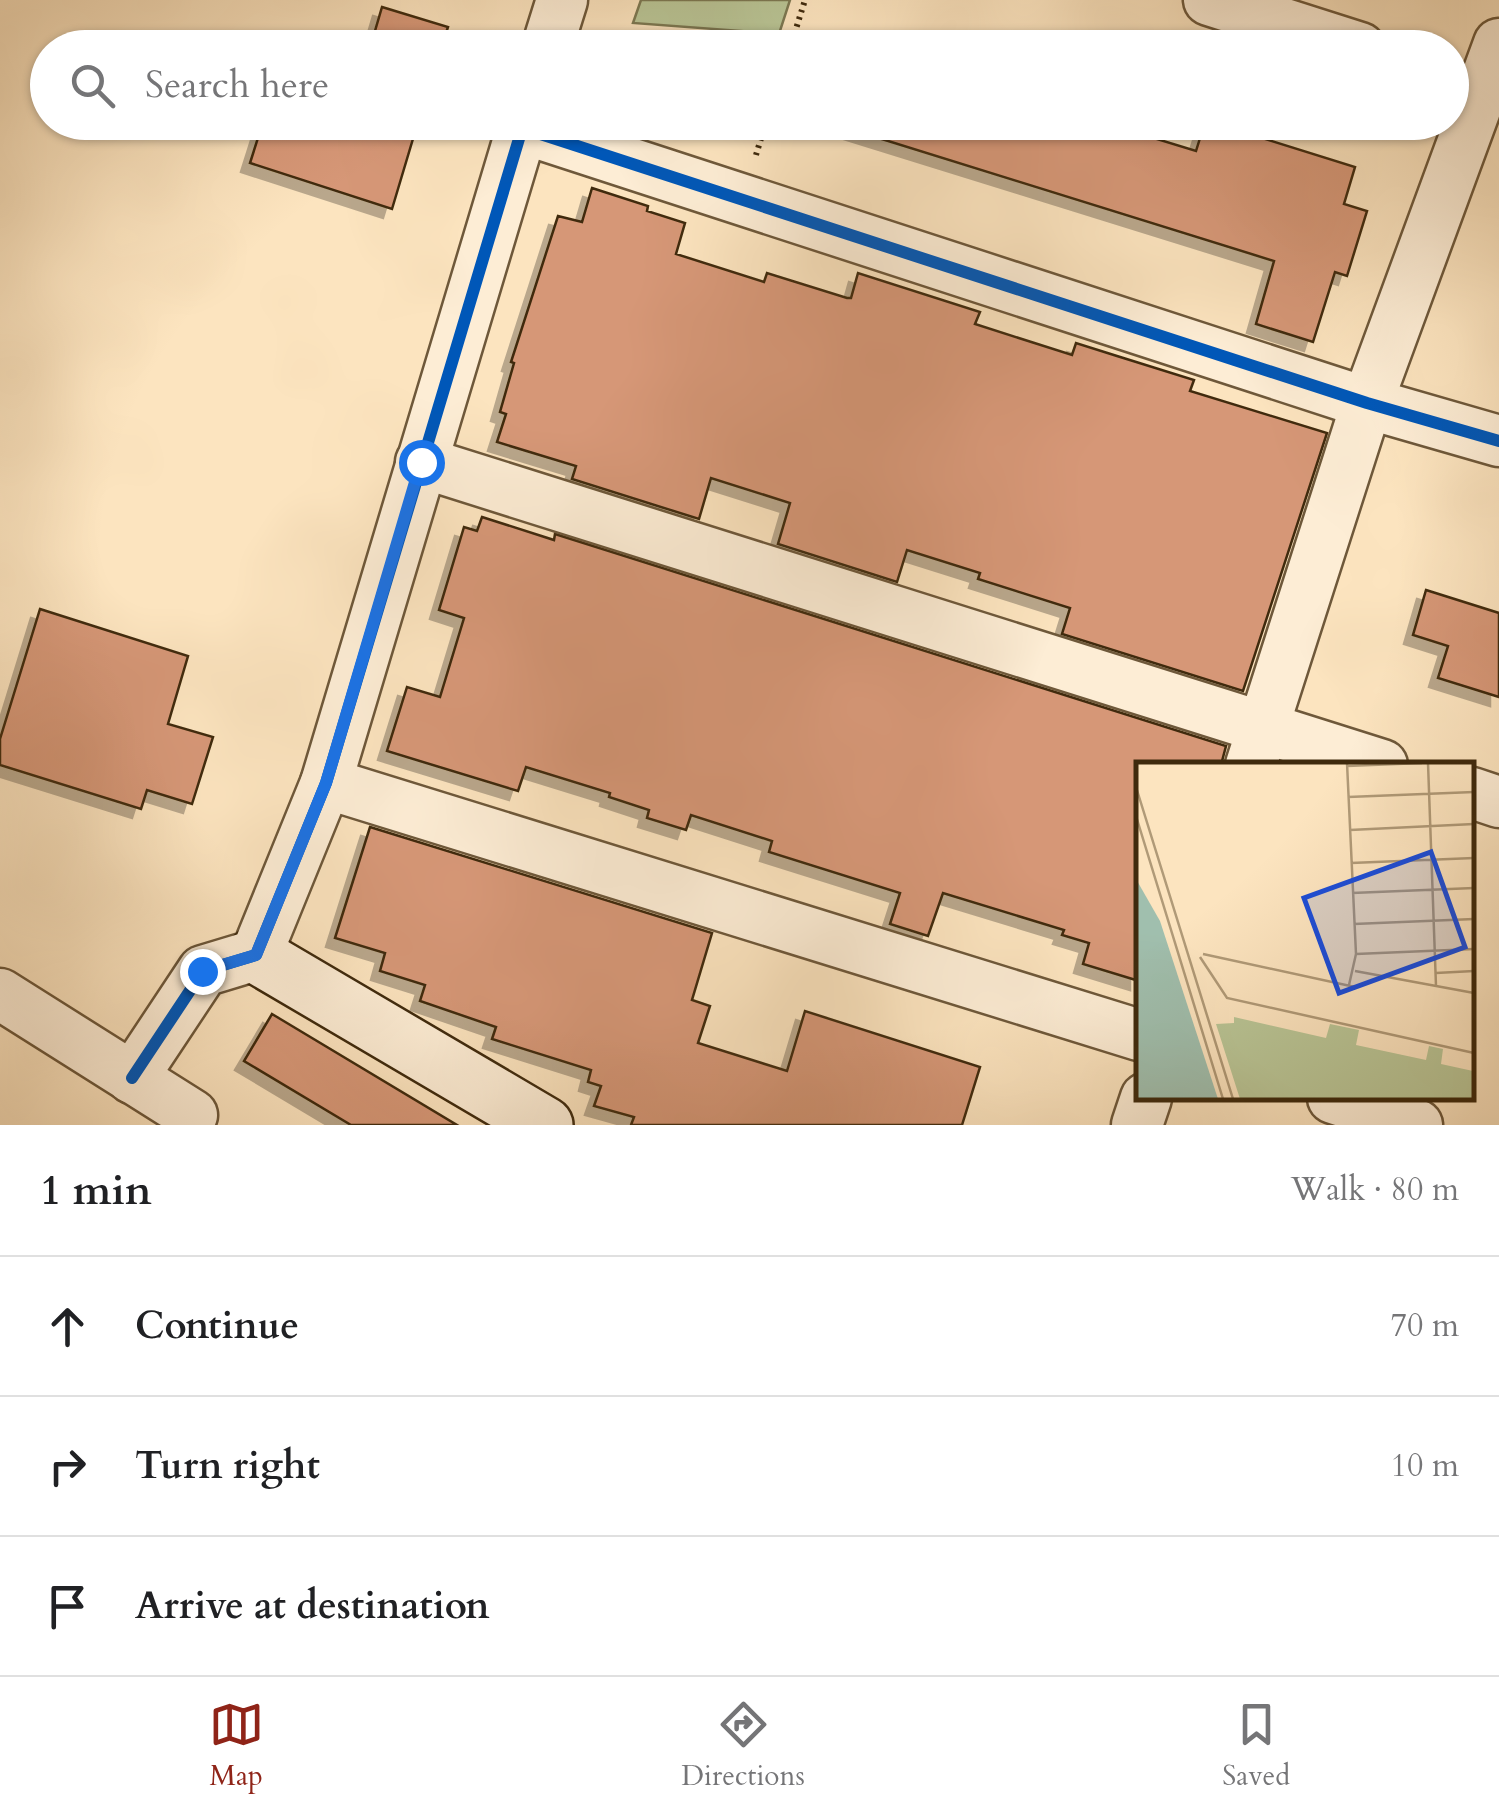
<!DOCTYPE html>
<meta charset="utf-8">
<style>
:root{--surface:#fff;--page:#f6f6f6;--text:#202124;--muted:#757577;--line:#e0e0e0;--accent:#8f2418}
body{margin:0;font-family:Cardo,serif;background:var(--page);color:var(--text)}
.stop{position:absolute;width:30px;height:30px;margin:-22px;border:8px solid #1a73e8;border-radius:50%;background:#fff}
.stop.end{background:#1a73e8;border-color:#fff;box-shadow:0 2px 10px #0008}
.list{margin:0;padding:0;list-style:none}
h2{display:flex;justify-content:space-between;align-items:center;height:130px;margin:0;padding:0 40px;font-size:42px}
h2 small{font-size:32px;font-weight:400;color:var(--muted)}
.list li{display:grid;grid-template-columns:65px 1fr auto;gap:30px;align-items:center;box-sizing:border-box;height:140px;padding:0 40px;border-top:2px solid var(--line)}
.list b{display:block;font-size:38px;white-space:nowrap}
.list em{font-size:32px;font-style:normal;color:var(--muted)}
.icon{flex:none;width:55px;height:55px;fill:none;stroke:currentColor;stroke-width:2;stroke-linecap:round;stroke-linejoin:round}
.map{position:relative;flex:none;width:1499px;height:1125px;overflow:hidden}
.search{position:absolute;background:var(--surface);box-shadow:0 2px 8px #0004;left:30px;right:30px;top:30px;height:110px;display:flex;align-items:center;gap:25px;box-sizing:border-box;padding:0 35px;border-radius:55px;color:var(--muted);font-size:38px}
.sheet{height:550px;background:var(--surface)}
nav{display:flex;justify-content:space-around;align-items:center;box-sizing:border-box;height:140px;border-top:2px solid var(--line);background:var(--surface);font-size:28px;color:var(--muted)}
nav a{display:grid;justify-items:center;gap:5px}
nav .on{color:var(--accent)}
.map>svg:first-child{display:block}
.green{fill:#b9c596;stroke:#7c7852;stroke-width:2.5}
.building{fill:#d69777;stroke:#3f2a0d;stroke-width:2.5;filter:url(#shadow)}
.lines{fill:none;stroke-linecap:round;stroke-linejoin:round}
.street-casing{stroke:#6e583a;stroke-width:55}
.secondary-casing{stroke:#3f2a0d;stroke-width:60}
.path{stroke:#3f2a0d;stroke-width:6;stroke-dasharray:2.5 5;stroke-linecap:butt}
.street{stroke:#fdedd5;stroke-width:50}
.secondary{stroke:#fdedd5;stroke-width:55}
.cycleway-casing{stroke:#fdedd5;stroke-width:19}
.cycleway{stroke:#0057b8;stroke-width:12}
.route{stroke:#1a73e8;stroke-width:12}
.inset-road{fill:none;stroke:#b09a78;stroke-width:2.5}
.view{fill:#1d4ed8;fill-opacity:0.15;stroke:#1d4ed8;stroke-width:5}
.inset-edge{fill:none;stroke:#3f2a0d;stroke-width:5}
</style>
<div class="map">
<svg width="1499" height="1125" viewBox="0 0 1499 1125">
<defs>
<filter id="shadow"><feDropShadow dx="-9" dy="9" stdDeviation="0" flood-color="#0004"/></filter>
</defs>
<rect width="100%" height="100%" fill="#fce4bf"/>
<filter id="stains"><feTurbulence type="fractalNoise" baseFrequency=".002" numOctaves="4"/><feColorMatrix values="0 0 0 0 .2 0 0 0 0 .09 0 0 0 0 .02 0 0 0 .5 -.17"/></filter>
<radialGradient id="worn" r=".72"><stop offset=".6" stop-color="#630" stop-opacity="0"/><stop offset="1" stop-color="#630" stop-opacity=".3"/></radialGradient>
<path class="green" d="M641,0H790L779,34L633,23Z"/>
<g class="building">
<path d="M382,7L448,27L441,48H370Z"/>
<path d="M821,35L862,48H817Z"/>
<path d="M263,122H418L392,209L250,163Z"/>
<path d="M827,122H1126L1124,129L1196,151L1205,122H1211L1355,167L1344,204L1367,211L1347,276L1335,272L1313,342L1256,324L1274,261Z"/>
<path d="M592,188L648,206L647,211L685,223L676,254L764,282L767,273L847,298H851L858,273L980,312L975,324L1072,355L1076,343L1117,356L1194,380L1190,391L1327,433L1243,691L1062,634L1070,608L978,579L980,573L907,550L897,582L778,544L790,503L711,478L699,519L572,479L576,466L497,442L506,414L500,412L514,363L511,362L558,216L582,222Z"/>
<path d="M482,517L554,540L555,534L1226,746L1221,765H1139V981L1083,964L1089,943L1062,935L1064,930L943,893L928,936L890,924L900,893L769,852L772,841L691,815L686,830L647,818L649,810L609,797L610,793L526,767L518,791L387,751L407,687L440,697L464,618L439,610L464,527L477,531Z"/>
<path d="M1426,590L1499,613V697L1438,678L1448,646L1413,635Z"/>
<path d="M40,609L188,656L168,724L213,737L192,804L147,790L141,809L0,765V739Z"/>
<path d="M370,827L712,933L692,1000L710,1006L698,1043L787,1071L805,1011L980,1067L962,1125H631L634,1117L594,1106L601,1086L588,1082L591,1070L492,1039L496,1027L420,1001L425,985L380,971L385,953L335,938Z"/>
<path d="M272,1014L457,1125H351L244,1061Z"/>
</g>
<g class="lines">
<defs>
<g id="street">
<path d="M1209,0L1360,48"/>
<path d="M547,48L562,0"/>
<path d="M522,128L1367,403L1499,441"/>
<path d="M421,462L1382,765"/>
<path d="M1251,765L1367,403L1499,44"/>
<path d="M326,783L1139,1035"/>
<path d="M1472,793L1499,802"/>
<path d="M0,994L192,1115"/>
<path d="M132,1078L203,971L256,955L326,783L524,122"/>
<path d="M1333,1098L1417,1125"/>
<path d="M1137,1125L1146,1098"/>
</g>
<path id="secondary" d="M256,955L545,1125"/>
</defs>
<use href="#street" class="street-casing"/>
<use href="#secondary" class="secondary-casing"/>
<g class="path">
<path d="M790,48L805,0"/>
<path d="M756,155L766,122"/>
</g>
<use href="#street" class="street"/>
<use href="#secondary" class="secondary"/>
<defs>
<g id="cycleway">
<path d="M522,128L1367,403L1499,441"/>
<path d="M132,1078L203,971L256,955L326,783L524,122"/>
</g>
</defs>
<use href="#cycleway" class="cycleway-casing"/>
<use href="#cycleway" class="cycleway"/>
</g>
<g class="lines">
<path class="route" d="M202,971L256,955L326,783L421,462"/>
</g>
<g transform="translate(1136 762)">
<rect width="338" height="338" fill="#fce4bf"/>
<path d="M98,255L190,276L194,262L223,268L220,283L290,298L293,284L307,287L305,302L337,309V337H104L80,262L98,261Z" fill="#b9c596"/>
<path d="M0,117L24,159L82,337H0Z" fill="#a0bfae"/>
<path class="inset-road" d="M211,1L220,192L213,223M292,1L300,224M211,4L286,1M0,25L97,337M212,35L338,30M0,54L87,337M214,68L338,62M215,101L338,96M216,131L338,126M218,162L338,157M67,192L219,225M220,192L338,187M64,195L91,236L338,291M219,209L338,231M300,211L338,209"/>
<path class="view" d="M295,90L329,185L203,231L168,136Z"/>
<rect width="338" height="338" class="inset-edge"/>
</g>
<rect width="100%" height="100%" filter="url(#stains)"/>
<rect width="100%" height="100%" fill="url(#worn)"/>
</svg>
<div class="stop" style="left:421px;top:462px"></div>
<div class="stop end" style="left:202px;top:971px"></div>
<div class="search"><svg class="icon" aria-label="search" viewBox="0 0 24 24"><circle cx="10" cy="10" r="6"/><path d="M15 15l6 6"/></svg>Search here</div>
</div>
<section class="sheet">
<h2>1 min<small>Walk · 80 m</small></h2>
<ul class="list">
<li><svg class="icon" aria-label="ahead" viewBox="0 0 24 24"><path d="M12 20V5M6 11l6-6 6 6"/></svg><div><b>Continue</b></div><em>70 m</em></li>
<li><svg class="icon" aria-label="right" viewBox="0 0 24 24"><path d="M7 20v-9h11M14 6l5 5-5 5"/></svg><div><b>Turn right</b></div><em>10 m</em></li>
<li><svg class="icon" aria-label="arrive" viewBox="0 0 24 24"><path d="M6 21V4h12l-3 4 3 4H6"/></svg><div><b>Arrive at destination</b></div></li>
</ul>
</section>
<nav>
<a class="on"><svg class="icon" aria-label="map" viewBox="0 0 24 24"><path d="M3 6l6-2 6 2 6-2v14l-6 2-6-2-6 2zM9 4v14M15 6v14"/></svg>Map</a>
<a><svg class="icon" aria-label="directions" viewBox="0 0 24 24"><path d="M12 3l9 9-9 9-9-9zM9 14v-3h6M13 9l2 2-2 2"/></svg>Directions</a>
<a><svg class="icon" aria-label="saved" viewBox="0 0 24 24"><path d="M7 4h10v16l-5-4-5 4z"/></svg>Saved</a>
</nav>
